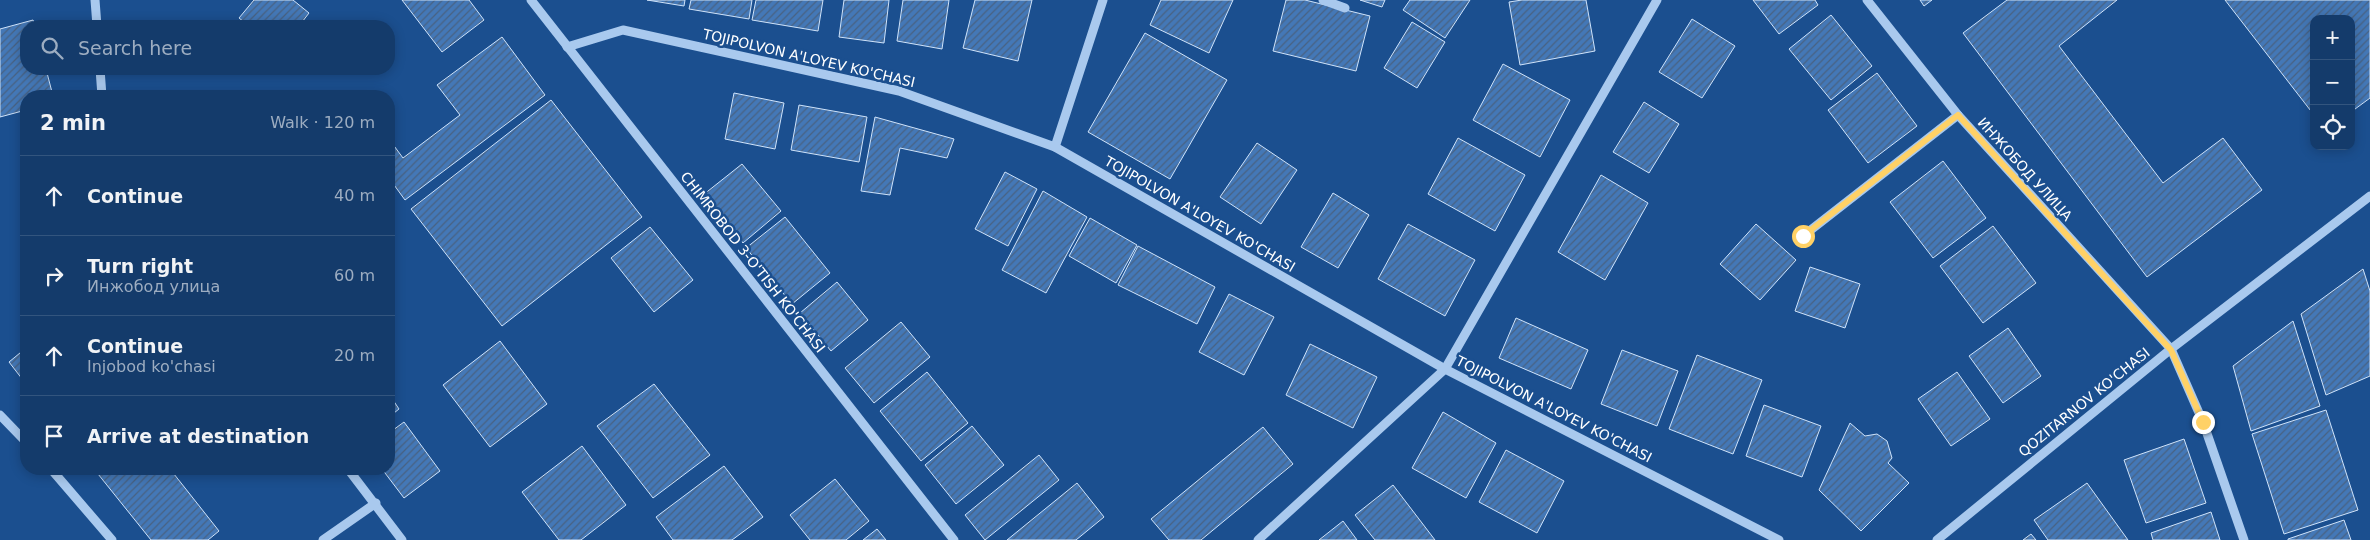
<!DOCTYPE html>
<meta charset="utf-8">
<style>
:root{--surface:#143b6b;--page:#214673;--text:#f1f3f6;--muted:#9dadc1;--line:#33557e}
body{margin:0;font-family:"DejaVu Sans",sans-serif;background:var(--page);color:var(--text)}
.controls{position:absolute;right:15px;top:15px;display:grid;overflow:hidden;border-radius:10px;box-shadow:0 2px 12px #0003}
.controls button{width:45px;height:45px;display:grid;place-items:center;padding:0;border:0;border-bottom:1px solid var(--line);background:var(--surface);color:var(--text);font:25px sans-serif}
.stop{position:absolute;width:15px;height:15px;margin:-11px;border:4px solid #ffd166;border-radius:50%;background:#fff}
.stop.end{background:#ffd166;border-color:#fff;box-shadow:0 1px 5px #0008}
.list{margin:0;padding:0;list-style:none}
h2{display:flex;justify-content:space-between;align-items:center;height:65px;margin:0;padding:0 20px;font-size:21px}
h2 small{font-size:16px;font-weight:400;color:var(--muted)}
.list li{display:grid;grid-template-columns:32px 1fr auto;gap:15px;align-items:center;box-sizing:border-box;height:80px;padding:0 20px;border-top:1px solid var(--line)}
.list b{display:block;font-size:19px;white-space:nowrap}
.list p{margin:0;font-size:16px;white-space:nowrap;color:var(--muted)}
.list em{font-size:16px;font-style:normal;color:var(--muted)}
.icon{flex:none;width:28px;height:28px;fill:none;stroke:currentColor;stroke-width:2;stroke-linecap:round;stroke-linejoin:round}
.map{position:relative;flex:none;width:2370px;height:540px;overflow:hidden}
.search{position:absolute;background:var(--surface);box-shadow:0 2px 12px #0003;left:20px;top:20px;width:375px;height:55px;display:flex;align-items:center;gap:12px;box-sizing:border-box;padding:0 18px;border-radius:20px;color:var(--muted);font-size:19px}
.panel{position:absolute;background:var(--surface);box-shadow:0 2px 12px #0003;left:20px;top:90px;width:375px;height:385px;border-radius:20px}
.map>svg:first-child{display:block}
.building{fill:url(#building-hatch);stroke:#cfe3fa}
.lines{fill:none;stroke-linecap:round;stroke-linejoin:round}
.minor{stroke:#a9c9ee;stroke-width:9}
.route{stroke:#ffd166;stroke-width:6}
.labels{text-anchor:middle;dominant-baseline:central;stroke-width:5;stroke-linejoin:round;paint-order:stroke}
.street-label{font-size:14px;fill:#fff;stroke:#1b4f8f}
</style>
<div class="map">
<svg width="2370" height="540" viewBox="0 0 2370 540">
<defs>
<pattern id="building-hatch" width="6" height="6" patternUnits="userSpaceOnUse" patternTransform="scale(1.25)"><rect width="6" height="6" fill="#4478b7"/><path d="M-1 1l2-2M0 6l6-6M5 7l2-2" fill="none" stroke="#486282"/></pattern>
</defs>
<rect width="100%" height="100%" fill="#1b4f8f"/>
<g class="building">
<path d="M254,0H293L309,13L299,26H249L239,18Z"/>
<path d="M402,0H469L484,20L442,52Z"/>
<path d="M647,0H685L684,6Z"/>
<path d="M691,0H752L749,19L689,9Z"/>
<path d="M756,0H823L818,31L752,20Z"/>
<path d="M844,0H889L884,43L839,37Z"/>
<path d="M903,0H949L942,49L897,41Z"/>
<path d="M975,0H1032L1018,61L963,48Z"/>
<path d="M1161,0H1233L1209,53L1150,25Z"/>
<path d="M1286,0H1305L1370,16L1356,71L1273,51Z"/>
<path d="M1360,0H1385L1382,7Z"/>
<path d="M1410,0H1470L1445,38L1403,10Z"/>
<path d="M1522,0H1586L1595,51L1520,65L1509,2Z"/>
<path d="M1753,0H1815L1818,5L1779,34Z"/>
<path d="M1920,0H1932L1924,6Z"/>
<path d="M2007,0H2117L2059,46L2163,183L2223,138L2262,190L2147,277L1963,33Z"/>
<path d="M2225,0H2370V98L2351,112V19H2314V115Z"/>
<path d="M1831,15L1872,66L1831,100L1789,49Z"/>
<path d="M1692,19L1735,46L1702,98L1659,72Z"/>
<path d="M33,20L35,26H26V69H46L53,96H26V110L0,117V29Z"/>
<path d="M1412,22L1445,42L1417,88L1384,68Z"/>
<path d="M1145,33L1227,80L1170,179L1088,132Z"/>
<path d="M502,37L545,95L405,200L389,178V139L403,158L460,115L437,85Z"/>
<path d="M1503,64L1570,100L1540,157L1473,120Z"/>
<path d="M1877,73L1917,126L1868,163L1828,110Z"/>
<path d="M734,93L784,103L775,149L725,139Z"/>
<path d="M551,100L642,217L502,326L411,209Z"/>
<path d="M1644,102L1679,124L1649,173L1613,152Z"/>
<path d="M799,105L867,117L859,162L791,150Z"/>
<path d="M875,117L954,139L947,158L900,148L890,195L861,191Z"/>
<path d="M1458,138L1525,175L1495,231L1428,194Z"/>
<path d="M1257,143L1297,170L1261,224L1220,197Z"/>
<path d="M1943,161L1986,218L1933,258L1890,202Z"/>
<path d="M742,164L781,211L743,243L703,195Z"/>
<path d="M1005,172L1037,189L1008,246L975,229Z"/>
<path d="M1601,175L1648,203L1605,280L1558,252Z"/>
<path d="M1043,191L1087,217L1046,293L1002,270Z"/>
<path d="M1333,193L1369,215L1338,268L1301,247Z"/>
<path d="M785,217L830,273L792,304L746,248Z"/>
<path d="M1090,218L1137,245L1116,283L1069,256Z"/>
<path d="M1408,224L1475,260L1445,316L1378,279Z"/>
<path d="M1756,224L1796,260L1760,300L1720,264Z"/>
<path d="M1993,226L2036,283L1983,323L1940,266Z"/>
<path d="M650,227L693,280L654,312L611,258Z"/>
<path d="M1138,246L1215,287L1197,324L1118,285Z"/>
<path d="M1810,267L1860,284L1845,328L1795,311Z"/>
<path d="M2363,269L2370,291V376L2326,395L2301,314Z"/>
<path d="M837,282L868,320L831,351L800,313Z"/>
<path d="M1229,294L1274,317L1244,375L1199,352Z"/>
<path d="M1516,318L1588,350L1571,389L1499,358Z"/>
<path d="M2293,321L2320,406L2251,431L2233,366Z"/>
<path d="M901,322L930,357L874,403L845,368Z"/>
<path d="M2008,328L2041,376L2003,403L1969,356Z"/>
<path d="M500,341L547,404L490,447L443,385Z"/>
<path d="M1310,344L1377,377L1353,428L1286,395Z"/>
<path d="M26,348V384L9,362Z"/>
<path d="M1622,350L1678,371L1657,426L1601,404Z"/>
<path d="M1697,355L1762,380L1733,454L1669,429Z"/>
<path d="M927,372L968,423L921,461L880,411Z"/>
<path d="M1957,372L1990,419L1951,446L1918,399Z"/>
<path d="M654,384L710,455L653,498L597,426Z"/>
<path d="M389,394L399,409L389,417Z"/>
<path d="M1764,405L1821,426L1802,477L1746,456Z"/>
<path d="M2326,410L2358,510L2284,534L2252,434Z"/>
<path d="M1443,412L1496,443L1466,498L1412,468Z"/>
<path d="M404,422L440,471L404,498L382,469H389V433Z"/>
<path d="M1850,423L1865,436L1877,434L1887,441L1892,458L1888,463L1909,483L1861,531L1819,490Z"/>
<path d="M972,426L1004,465L956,504L925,465Z"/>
<path d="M1263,427L1293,464L1201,540H1169L1151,519Z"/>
<path d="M2184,439L2206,503L2146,523L2124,460Z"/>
<path d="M582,446L626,505L581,540H559L522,492Z"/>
<path d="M1506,450L1564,481L1537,533L1479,502Z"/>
<path d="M1039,455L1059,480L985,540L965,515Z"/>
<path d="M724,466L763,517L732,540H673L656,517Z"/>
<path d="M94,469H170L219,531L208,540H151Z"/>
<path d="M835,479L869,521L846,540H810L790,515Z"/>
<path d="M1077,483L1104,517L1076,540H1007Z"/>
<path d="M2087,483L2128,540H2048L2034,520Z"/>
<path d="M1393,485L1435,540H1375L1355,515Z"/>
<path d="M2211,512L2220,540H2153L2151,533Z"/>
<path d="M2344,520L2351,540H2288V539Z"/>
<path d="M1343,521L1357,540H1319Z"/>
<path d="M877,529L886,540H863Z"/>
<path d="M2031,534L2036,540H2023Z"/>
</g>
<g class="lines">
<g class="minor">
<path d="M95,0L97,26"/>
<path d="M531,0L954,540"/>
<path d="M1323,0L1345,8"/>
<path d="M1867,0L1958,115L2171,349L2203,422L2244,540"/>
<path d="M567,47L623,30L899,91L1055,147L1445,369L1779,540"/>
<path d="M100,69L102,96"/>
<path d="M1055,147L1103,0"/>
<path d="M1803,236L1958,115"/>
<path d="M0,415L26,442"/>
<path d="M51,469L112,540"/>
<path d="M348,469L402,540"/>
<path d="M323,540L376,503"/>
<path d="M1258,540L1445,369L1657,0"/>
<path d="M1937,540L2171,349L2370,196"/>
</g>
</g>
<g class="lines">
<path class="route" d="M1803,236L1958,115L2171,350L2203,422"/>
</g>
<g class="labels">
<g class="street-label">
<text transform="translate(809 58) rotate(13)">TOJIPOLVON A'LOYEV KO'CHASI</text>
<text transform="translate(2025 169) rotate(48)">ИНЖОБОД УЛИЦА</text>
<text transform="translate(1200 214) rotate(30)">TOJIPOLVON A'LOYEV KO'CHASI</text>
<text transform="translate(753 262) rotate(52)">CHIMROBOD 3-O'TISH KO'CHASI</text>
<text transform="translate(2084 402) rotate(-39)">QOZITARNOV KO'CHASI</text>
<text transform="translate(1554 409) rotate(27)">TOJIPOLVON A'LOYEV KO'CHASI</text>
</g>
</g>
</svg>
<div class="controls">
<button>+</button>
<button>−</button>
<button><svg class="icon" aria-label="locate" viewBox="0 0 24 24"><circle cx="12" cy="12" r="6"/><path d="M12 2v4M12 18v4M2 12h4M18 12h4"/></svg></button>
</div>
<div class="stop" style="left:1803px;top:236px"></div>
<div class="stop end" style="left:2203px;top:422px"></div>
<div class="search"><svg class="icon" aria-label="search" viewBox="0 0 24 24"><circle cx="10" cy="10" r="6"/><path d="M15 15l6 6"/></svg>Search here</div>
<section class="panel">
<h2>2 min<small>Walk · 120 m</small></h2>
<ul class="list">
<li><svg class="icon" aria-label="ahead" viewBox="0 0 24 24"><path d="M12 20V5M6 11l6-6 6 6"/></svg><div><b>Continue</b></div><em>40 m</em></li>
<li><svg class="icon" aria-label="right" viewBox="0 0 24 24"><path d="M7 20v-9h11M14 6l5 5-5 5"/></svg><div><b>Turn right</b><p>Инжобод улица</p></div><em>60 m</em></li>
<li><svg class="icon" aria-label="ahead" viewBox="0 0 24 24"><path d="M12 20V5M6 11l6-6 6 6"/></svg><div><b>Continue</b><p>Injobod ko'chasi</p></div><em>20 m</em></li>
<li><svg class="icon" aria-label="arrive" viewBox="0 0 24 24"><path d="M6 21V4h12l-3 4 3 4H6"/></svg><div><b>Arrive at destination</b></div></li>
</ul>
</section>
</div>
